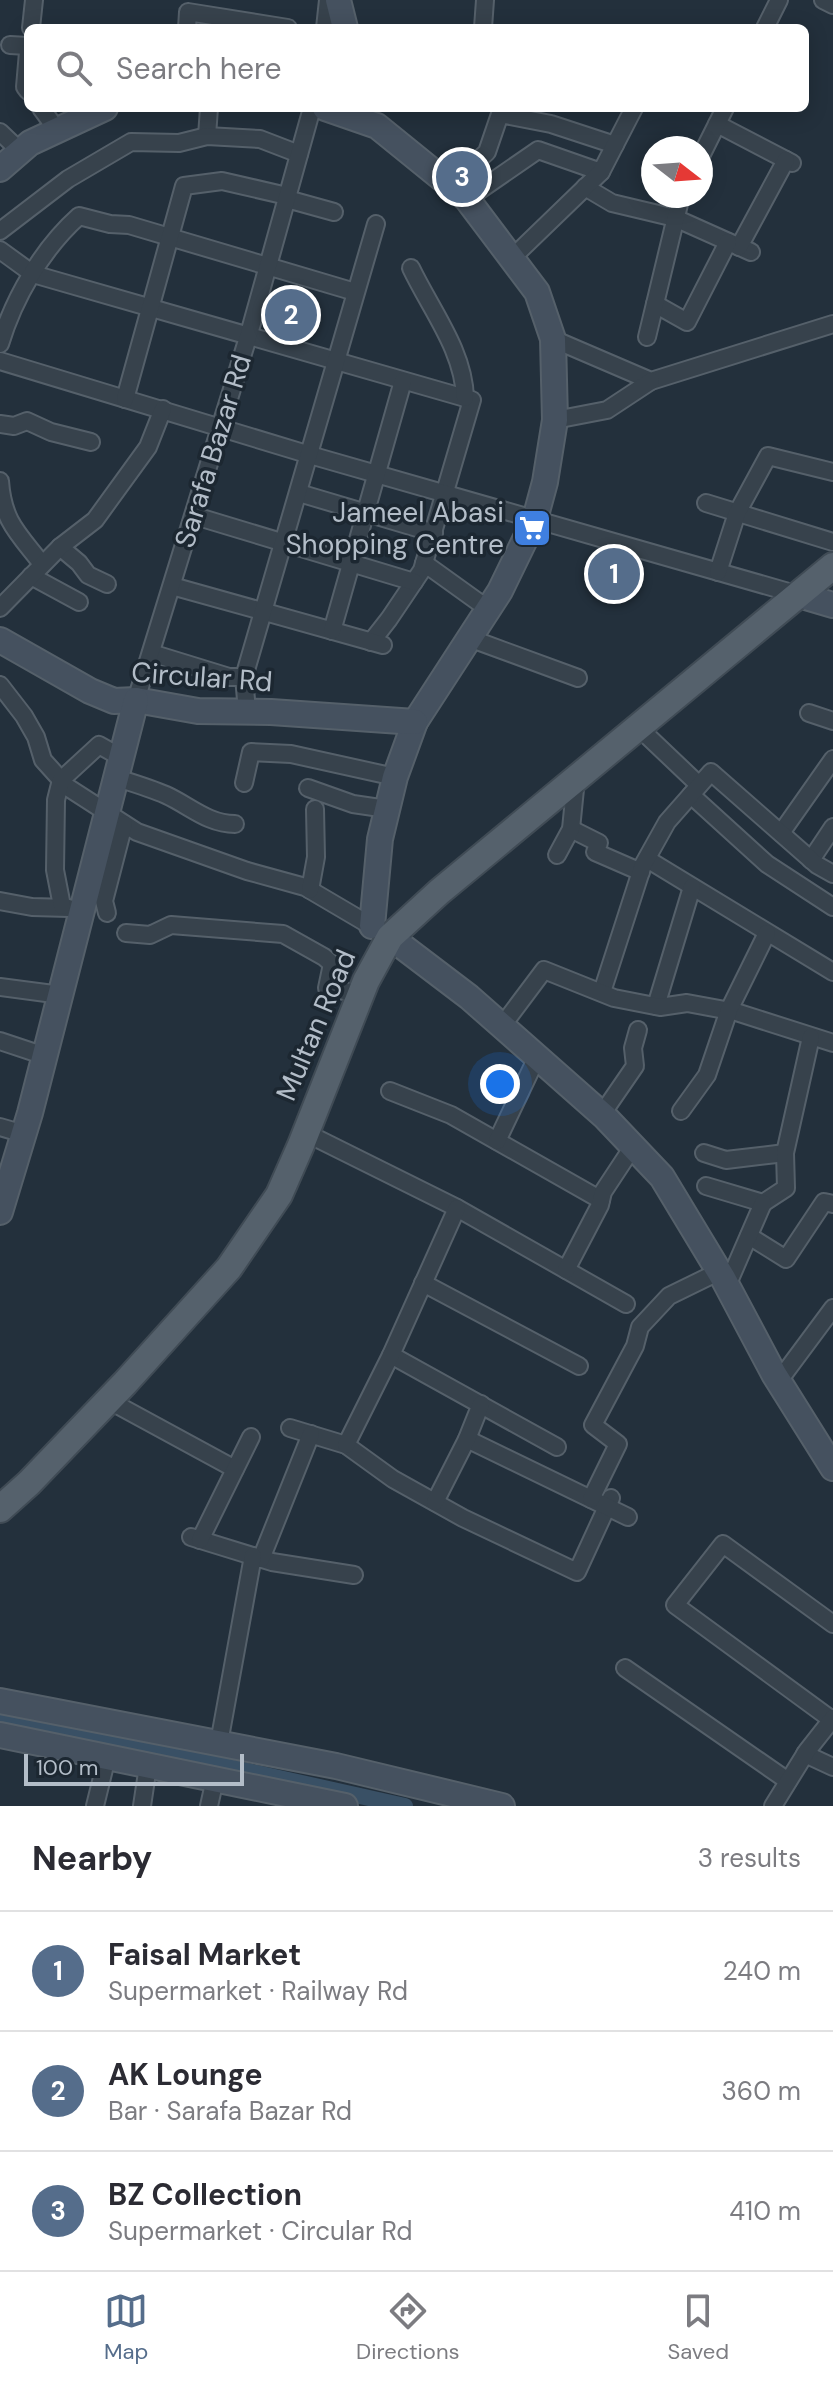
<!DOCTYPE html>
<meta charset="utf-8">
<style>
:root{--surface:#fff;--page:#f2f2f3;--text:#2b2b33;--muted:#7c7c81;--line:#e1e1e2;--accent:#556d8b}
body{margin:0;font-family:"DM Sans",sans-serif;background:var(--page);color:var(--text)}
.compass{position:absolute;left:641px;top:136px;width:72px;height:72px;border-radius:50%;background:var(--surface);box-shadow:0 4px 20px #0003;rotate:107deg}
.scale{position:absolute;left:24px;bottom:20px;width:220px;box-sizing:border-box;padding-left:8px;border:4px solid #b3bdc8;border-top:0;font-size:22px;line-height:28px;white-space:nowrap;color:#b3bdc8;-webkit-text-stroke:6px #1c2731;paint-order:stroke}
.you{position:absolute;left:500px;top:1084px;width:28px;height:28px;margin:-20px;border:6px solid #fff;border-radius:50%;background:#1a73e8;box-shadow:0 0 0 12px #1a73e833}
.badge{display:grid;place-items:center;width:52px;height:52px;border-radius:50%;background:var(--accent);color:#fff;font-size:26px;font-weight:700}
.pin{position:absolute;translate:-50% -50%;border:4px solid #fff;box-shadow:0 2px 8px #0006}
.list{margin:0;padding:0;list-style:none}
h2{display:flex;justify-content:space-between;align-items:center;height:104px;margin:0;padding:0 32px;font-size:34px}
h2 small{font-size:26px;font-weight:400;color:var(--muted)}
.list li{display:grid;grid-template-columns:52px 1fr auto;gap:24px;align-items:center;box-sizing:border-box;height:120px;padding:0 32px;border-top:2px solid var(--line)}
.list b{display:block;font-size:30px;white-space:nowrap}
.list p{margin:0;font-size:26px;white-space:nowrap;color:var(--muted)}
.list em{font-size:26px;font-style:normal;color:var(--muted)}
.icon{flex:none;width:44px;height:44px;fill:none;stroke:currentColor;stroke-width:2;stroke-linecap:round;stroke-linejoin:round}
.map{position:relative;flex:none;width:833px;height:1806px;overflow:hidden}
.search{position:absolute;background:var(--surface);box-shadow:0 4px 20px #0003;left:24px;right:24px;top:24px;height:88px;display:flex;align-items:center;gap:20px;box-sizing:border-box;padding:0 28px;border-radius:12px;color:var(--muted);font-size:30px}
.sheet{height:464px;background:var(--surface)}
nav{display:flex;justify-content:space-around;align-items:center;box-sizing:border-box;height:112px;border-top:2px solid var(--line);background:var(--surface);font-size:22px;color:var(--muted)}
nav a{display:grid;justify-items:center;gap:4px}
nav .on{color:var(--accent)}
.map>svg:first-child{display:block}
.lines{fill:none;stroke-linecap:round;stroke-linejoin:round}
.canal{stroke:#395065;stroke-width:16}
.street-casing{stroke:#55606a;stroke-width:20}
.secondary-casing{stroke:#55606a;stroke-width:28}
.primary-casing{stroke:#404b55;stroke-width:30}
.street{stroke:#37424c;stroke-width:16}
.secondary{stroke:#45515f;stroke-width:24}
.primary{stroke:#55616c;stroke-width:26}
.labels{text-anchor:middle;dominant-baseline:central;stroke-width:7;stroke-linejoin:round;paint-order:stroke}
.street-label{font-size:28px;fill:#b3bdc8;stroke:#1c2731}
.poi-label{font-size:28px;fill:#b3bdc8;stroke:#1c2731;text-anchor:end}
</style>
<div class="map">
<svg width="833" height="1806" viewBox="0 0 833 1806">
<rect width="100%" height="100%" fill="#23303c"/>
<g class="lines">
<path class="canal" d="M0,1716L405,1806"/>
<defs>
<g id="street">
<path d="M823,0L833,5"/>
<path d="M31,28L34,0"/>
<path d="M187,28L188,12L288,28"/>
<path d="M325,28L328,0"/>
<path d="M483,28L485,0"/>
<path d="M765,28L779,0"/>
<path d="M10,45L28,46"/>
<path d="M28,52L25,87L28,91"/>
<path d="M41,108L57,130"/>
<path d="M717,124L792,163"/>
<path d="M0,132L20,151"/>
<path d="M207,136L209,108"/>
<path d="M701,156L725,108"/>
<path d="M450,186L487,152L500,114L551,124L615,145"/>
<path d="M585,187L612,203L675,218L751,252"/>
<path d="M287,199L334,212"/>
<path d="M467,199L538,150L601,172"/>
<path d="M0,231L68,179L131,142L179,143L207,136L260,139L299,154"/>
<path d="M739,247L786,160"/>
<path d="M0,250L33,274L472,400L422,570L389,619L371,642"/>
<path d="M513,257L601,172L634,108"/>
<path d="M411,268C431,310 464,351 465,398"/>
<path d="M655,304L687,322L728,242"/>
<path d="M647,337L681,196"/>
<path d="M553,339L651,381L833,324"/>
<path d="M0,344C14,298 42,249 79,216L110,224L129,225L355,292"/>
<path d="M0,361L310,455L799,595"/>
<path d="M125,399L184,186L222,181L287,196"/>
<path d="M555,420L607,410L651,381"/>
<path d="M0,424L14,426L27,421L51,432L91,442"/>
<path d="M0,481C3,522 18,533 42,564"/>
<path d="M299,493L434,533"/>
<path d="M706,503L833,542"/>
<path d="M195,516L414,582"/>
<path d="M60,547L79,563L88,575L107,584"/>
<path d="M424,563L488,609"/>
<path d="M718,572L737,513L768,456L833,472"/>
<path d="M31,576L79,602"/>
<path d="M172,586L383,645"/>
<path d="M0,608L60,547L95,520L148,447L163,409"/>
<path d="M332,631L403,381"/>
<path d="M469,638L578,678"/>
<path d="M151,653L229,677H244"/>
<path d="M0,685L24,716L36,737L43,760L61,780"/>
<path d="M136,700L249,334L312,108"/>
<path d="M247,711L244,677L376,224"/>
<path d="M809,713L833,721"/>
<path d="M638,727L699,785"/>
<path d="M117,778C133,783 150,788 166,795C190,806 208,824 235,824"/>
<path d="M61,783L137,832L247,871L305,887L378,930"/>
<path d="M244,783L251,752L291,754L395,777"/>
<path d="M308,788L353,804L387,809"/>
<path d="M691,795L767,864L833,907"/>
<path d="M571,829L599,843L595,852L641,872"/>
<path d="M781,833L833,759"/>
<path d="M557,855L571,829L576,779"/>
<path d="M647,859L833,972"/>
<path d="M811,860L833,827"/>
<path d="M310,890L316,857L315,809"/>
<path d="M0,901L32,907L69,908"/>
<path d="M62,906L55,870L56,800L61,780L99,745L122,758"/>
<path d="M107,913L104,901L124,824"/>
<path d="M126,933L150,935L171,925L283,934L324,957L332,964L327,988L360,994"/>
<path d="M0,987L61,995"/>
<path d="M602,992L643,865L667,822L711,772L817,865L833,874"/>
<path d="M656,1006L692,887"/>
<path d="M502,1026L544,970L614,998L660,1007L687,1003L736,1012L833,1043"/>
<path d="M0,1041L45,1056"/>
<path d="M390,1091L451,1115L601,1200"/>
<path d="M681,1111L707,1075L729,1010L767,933"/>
<path d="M602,1114L635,1066L633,1048L638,1030"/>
<path d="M0,1127L24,1134"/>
<path d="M306,1133L457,1208L626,1304"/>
<path d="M497,1141L537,1057"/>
<path d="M704,1153L726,1160L785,1153"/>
<path d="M706,1186L763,1203L786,1188L785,1153L811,1037"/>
<path d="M749,1236L786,1259L824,1202L833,1204"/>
<path d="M566,1270L600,1205L603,1192L634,1145"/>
<path d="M423,1283L579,1366"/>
<path d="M727,1286L763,1203"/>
<path d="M391,1355L557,1447"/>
<path d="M778,1382L833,1308"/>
<path d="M108,1400L235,1469"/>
<path d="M290,1428L346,1445L393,1479L463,1518L577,1572L611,1498"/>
<path d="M467,1439L628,1517"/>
<path d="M346,1445L391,1355L457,1208"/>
<path d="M591,1499L618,1444L593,1425L635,1346L640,1327L669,1296L718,1272"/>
<path d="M435,1502L467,1439L481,1404"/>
<path d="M191,1537L272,1562L354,1575"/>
<path d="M200,1540L251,1437"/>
<path d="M261,1559L311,1434"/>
<path d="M625,1668L788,1781"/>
<path d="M832,1720L675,1605L723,1544L833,1624"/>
<path d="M219,1743L253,1556"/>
<path d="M805,1754L833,1767"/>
<path d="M95,1806L107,1757"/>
<path d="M142,1806L148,1766"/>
<path d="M209,1806L215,1779"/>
<path d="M773,1806L807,1751L833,1718"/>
</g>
<g id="secondary">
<path d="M338,0L345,28"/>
<path d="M325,108L377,126L467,199L537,292L553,339L555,420L545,482L535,519L500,591L415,722L395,777L380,839L372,926"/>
<path d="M0,169L30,143L105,108"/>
<path d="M799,595L833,605"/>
<path d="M0,640L90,691L114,701L136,700L198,711L271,712L415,722"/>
<path d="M390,937L469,997L502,1026L605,1117L662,1177L723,1278L774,1374L833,1468"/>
<path d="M0,1212L30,1113L136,700"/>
<path d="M0,1701L336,1766L502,1806"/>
<path d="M0,1735L345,1806"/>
</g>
<path id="primary" d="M0,1509L29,1483L125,1383L229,1268L279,1195L301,1145L366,981L390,937L439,892L833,566"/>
</defs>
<use href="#street" class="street-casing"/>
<use href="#secondary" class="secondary-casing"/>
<use href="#primary" class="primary-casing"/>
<use href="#street" class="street"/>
<use href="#secondary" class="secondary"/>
<use href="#primary" class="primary"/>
</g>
<defs>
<symbol id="supermarket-square" viewBox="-11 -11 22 22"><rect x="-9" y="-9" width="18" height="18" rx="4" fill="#3f7fe0" stroke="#1c2731"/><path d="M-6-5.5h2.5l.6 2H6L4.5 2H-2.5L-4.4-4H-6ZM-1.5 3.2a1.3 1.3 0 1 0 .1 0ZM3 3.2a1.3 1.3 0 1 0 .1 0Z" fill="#fff"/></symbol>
</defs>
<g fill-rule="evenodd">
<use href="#supermarket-square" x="510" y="506" width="44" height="44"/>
</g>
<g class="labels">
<g class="street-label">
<text transform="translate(213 451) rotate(-73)">Sarafa Bazar Rd</text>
<text transform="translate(202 677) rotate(4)">Circular Rd</text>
<text transform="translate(316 1025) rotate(-67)">Multan Road</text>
</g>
<g class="poi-label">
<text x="504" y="512">Jameel Abasi<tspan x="504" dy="32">Shopping Centre</tspan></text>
</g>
</g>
</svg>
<svg class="compass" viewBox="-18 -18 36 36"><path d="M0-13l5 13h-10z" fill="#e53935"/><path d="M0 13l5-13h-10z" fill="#7c7c81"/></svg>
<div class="scale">100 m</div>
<div class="you"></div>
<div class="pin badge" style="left:614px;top:574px">1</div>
<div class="pin badge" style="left:291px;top:315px">2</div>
<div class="pin badge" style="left:462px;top:177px">3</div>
<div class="search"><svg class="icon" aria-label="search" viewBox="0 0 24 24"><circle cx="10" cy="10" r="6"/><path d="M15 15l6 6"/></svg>Search here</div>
</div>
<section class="sheet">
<h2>Nearby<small>3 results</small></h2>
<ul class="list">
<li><span class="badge">1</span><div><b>Faisal Market</b><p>Supermarket · Railway Rd</p></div><em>240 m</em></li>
<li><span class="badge">2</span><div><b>AK Lounge</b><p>Bar · Sarafa Bazar Rd</p></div><em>360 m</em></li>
<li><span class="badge">3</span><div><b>BZ Collection</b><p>Supermarket · Circular Rd</p></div><em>410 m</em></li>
</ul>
</section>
<nav>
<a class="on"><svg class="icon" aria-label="map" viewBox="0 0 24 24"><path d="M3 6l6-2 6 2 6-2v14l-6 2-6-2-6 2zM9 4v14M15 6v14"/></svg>Map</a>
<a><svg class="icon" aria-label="directions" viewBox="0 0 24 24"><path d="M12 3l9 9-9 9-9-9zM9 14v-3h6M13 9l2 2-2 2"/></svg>Directions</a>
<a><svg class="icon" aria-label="saved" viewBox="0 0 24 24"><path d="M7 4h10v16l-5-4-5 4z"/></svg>Saved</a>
</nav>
